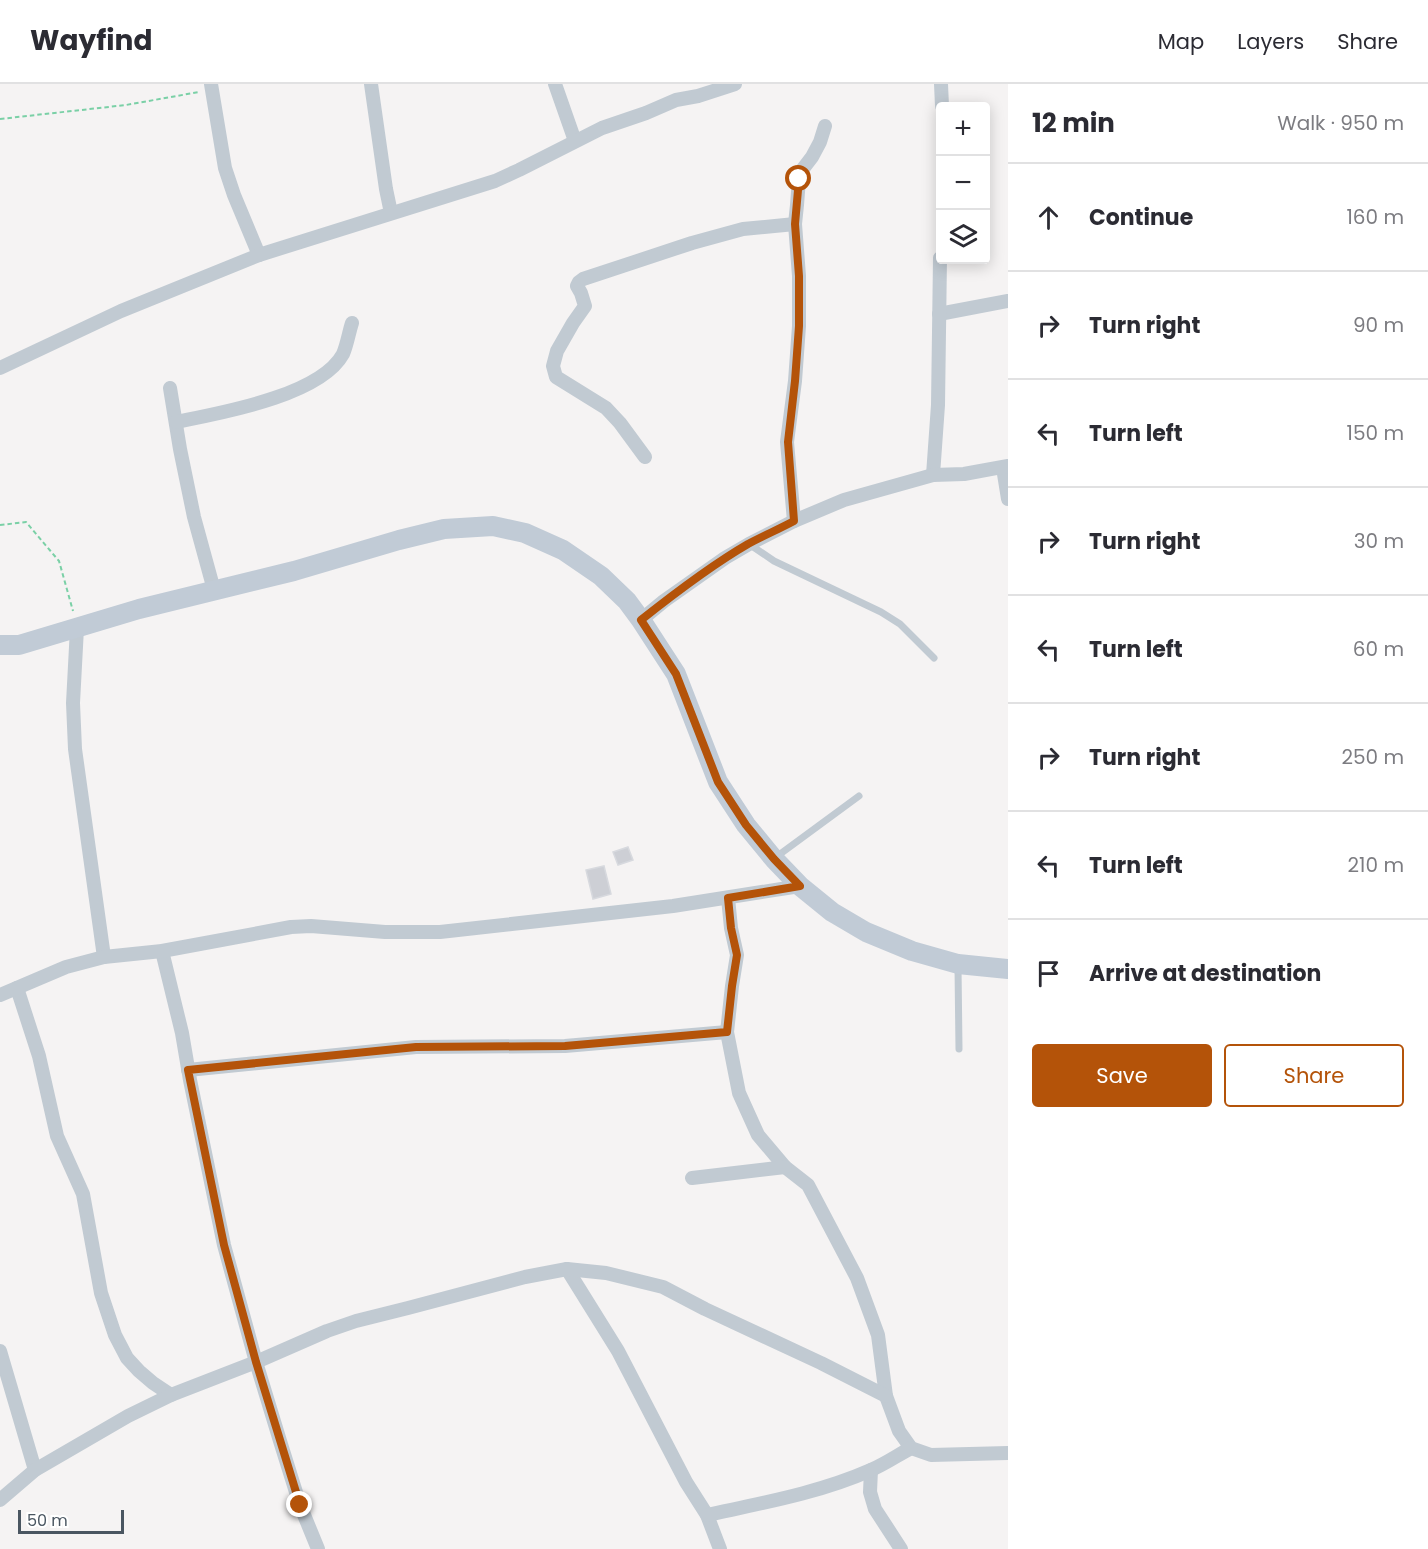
<!DOCTYPE html>
<meta charset="utf-8">
<style>
:root{--surface:#fff;--page:#f2f2f3;--text:#2b2b33;--muted:#7c7c81;--line:#e1e1e2;--accent:#b45309}
body{margin:0;font-family:Poppins,sans-serif;background:var(--page);color:var(--text)}
.controls{position:absolute;right:18px;top:18px;display:grid;overflow:hidden;border-radius:6px;box-shadow:0 3px 15px #0003}
.controls button{width:54px;height:54px;display:grid;place-items:center;padding:0;border:0;border-bottom:2px solid var(--line);background:var(--surface);color:var(--text);font:30px sans-serif}
.scale{position:absolute;left:18px;bottom:15px;width:106px;box-sizing:border-box;padding-left:6px;border:3px solid #4a5661;border-top:0;font-size:16px;line-height:21px;white-space:nowrap;color:#4a5661;-webkit-text-stroke:4px #fff;paint-order:stroke}
.stop{position:absolute;width:18px;height:18px;margin:-14px;border:4px solid #b45309;border-radius:50%;background:#fff}
.stop.end{background:#b45309;border-color:#fff;box-shadow:0 2px 6px #0008}
.list{margin:0;padding:0;list-style:none}
h2{display:flex;justify-content:space-between;align-items:center;height:78px;margin:0;padding:0 24px;font-size:26px}
h2 small{font-size:20px;font-weight:400;color:var(--muted)}
.list li{display:grid;grid-template-columns:39px 1fr auto;gap:18px;align-items:center;box-sizing:border-box;height:108px;padding:0 24px;border-top:2px solid var(--line)}
.list b{display:block;font-size:22px;white-space:nowrap}
.list em{font-size:20px;font-style:normal;color:var(--muted)}
.actions{display:flex;gap:12px;padding:18px 24px}
.actions a{flex:1;padding:14px 0;border:2px solid var(--accent);border-radius:6px;text-align:center;font-size:21px;color:var(--accent)}
.actions .main{background:var(--accent);color:#fff}
.icon{flex:none;width:33px;height:33px;fill:none;stroke:currentColor;stroke-width:2;stroke-linecap:round;stroke-linejoin:round}
.map{position:relative;flex:none;width:1008px;height:1465px;overflow:hidden}
header{display:flex;align-items:center;gap:36px;box-sizing:border-box;height:84px;padding:0 30px;background:var(--surface);border-bottom:2px solid var(--line)}
header strong{font-size:28px}
nav{display:flex;gap:33px;margin-inline-start:auto;font-size:21px}
main{display:flex}
aside{flex:1;background:var(--surface)}
.map>svg:first-child{display:block}
.building{fill:#cdcfd5;stroke:#d7d9de;stroke-width:1.5}
.lines{fill:none;stroke-linecap:round;stroke-linejoin:round}
.path{stroke:#7ad0a6;stroke-width:2;stroke-dasharray:4.5 3;stroke-linecap:butt}
.service{stroke:#c1cad2;stroke-width:7}
.minor{stroke:#c1cad2;stroke-width:14}
.secondary{stroke:#c1cbd6;stroke-width:20}
.route{stroke:#b45309;stroke-width:8}
</style>
<header>
<strong>Wayfind</strong>
<nav><a>Map</a><a>Layers</a><a>Share</a></nav>
</header>
<main>
<div class="map">
<svg width="1008" height="1465" viewBox="0 0 1008 1465">
<rect width="100%" height="100%" fill="#f5f3f3"/>
<g class="building">
<path d="M628,763L633,776L618,781L613,768Z"/>
<path d="M604,782L611,810L593,815L586,786Z"/>
</g>
<g class="lines">
<g class="path">
<path d="M0,35L126,21L199,8"/>
<path d="M0,441L26,438L59,477L73,527"/>
</g>
<g class="service">
<path d="M749,460L774,477L881,528L900,540L934,574"/>
<path d="M776,773L859,712"/>
<path d="M958,883L959,965"/>
</g>
<g class="minor">
<path d="M211,0L225,84L234,111L259,171"/>
<path d="M371,0L386,105L391,129"/>
<path d="M555,0L575,57"/>
<path d="M941,0L942,22"/>
<path d="M939,230L1008,217"/>
<path d="M0,284L121,227L259,171L495,97L519,86L602,44L646,29L676,16L698,12L735,0"/>
<path d="M170,304L180,365L194,433L214,506"/>
<path d="M176,338C220,329 320,312 343,270C347,261 349,248 352,239"/>
<path d="M645,373L620,339L606,324L556,293L553,282L557,267L573,239L585,222L581,209L577,202L579,198L583,195L692,159L743,145L795,140"/>
<path d="M1003,384L1008,415"/>
<path d="M933,391L938,321L940,174"/>
<path d="M794,437L787,358L795,297L799,242V192L795,140L797,121L799,95L802,86L812,73L820,58L825,42"/>
<path d="M641,536L664,517L725,474L749,460L794,437L844,416L933,391L964,390L1008,382"/>
<path d="M77,544L73,619L75,665L104,873"/>
<path d="M728,814L731,844L737,871L732,902L727,948L739,1009L758,1051L785,1083L808,1101L857,1194L878,1251L886,1312L899,1347L911,1364L931,1371L1008,1369"/>
<path d="M162,867L182,949L190,996L224,1161L256,1278L280,1357L300,1421L318,1465"/>
<path d="M17,904L39,972L57,1052L83,1110L101,1209L115,1251L127,1274L139,1287L153,1299L171,1311"/>
<path d="M0,911L66,883L104,873L162,867L291,843L311,842L385,848H440L673,822L800,802"/>
<path d="M188,986L416,963L565,962L727,948"/>
<path d="M692,1094L785,1083"/>
<path d="M567,1185L618,1267L686,1398L707,1431L720,1465"/>
<path d="M0,1267L35,1386"/>
<path d="M871,1386L870,1408L875,1425L901,1465"/>
<path d="M0,1416L35,1386L128,1332L171,1311L256,1278L327,1247L356,1237L408,1224L525,1193L567,1185L606,1189L663,1203L705,1225L821,1279L886,1312"/>
<path d="M707,1431C762,1419 819,1409 871,1386C885,1380 898,1371 911,1364"/>
</g>
<path class="secondary" d="M0,561H19L139,525L294,487L399,456L444,445L493,442L525,449L563,466L601,492L627,517L641,536L676,590L718,698L746,741L774,775L800,802L832,828L866,848L912,867L958,880L1008,885"/>
</g>
<g class="lines">
<path class="route" d="M300,1421L256,1278L224,1161L188,986L416,963L565,962L727,948L732,902L737,871L731,844L728,814L800,802L774,775L746,741L718,698L676,590L641,536C675,509 710,482 748,460C763,452 779,445 794,437L788,358L795,297L799,242V192L795,140L799,95"/>
</g>
</svg>
<div class="controls">
<button>+</button>
<button>−</button>
<button><svg class="icon" aria-label="layers" viewBox="0 0 24 24"><path d="M12 4l9 5-9 5-9-5zM3 14l9 5 9-5"/></svg></button>
</div>
<div class="scale">50 m</div>
<div class="stop" style="left:799px;top:95px"></div>
<div class="stop end" style="left:300px;top:1421px"></div>
</div>
<aside>
<h2>12 min<small>Walk · 950 m</small></h2>
<ul class="list">
<li><svg class="icon" aria-label="ahead" viewBox="0 0 24 24"><path d="M12 20V5M6 11l6-6 6 6"/></svg><div><b>Continue</b></div><em>160 m</em></li>
<li><svg class="icon" aria-label="right" viewBox="0 0 24 24"><path d="M7 20v-9h11M14 6l5 5-5 5"/></svg><div><b>Turn right</b></div><em>90 m</em></li>
<li><svg class="icon" aria-label="left" viewBox="0 0 24 24"><path d="M17 20v-9H6M10 6l-5 5 5 5"/></svg><div><b>Turn left</b></div><em>150 m</em></li>
<li><svg class="icon" aria-label="right" viewBox="0 0 24 24"><path d="M7 20v-9h11M14 6l5 5-5 5"/></svg><div><b>Turn right</b></div><em>30 m</em></li>
<li><svg class="icon" aria-label="left" viewBox="0 0 24 24"><path d="M17 20v-9H6M10 6l-5 5 5 5"/></svg><div><b>Turn left</b></div><em>60 m</em></li>
<li><svg class="icon" aria-label="right" viewBox="0 0 24 24"><path d="M7 20v-9h11M14 6l5 5-5 5"/></svg><div><b>Turn right</b></div><em>250 m</em></li>
<li><svg class="icon" aria-label="left" viewBox="0 0 24 24"><path d="M17 20v-9H6M10 6l-5 5 5 5"/></svg><div><b>Turn left</b></div><em>210 m</em></li>
<li><svg class="icon" aria-label="arrive" viewBox="0 0 24 24"><path d="M6 21V4h12l-3 4 3 4H6"/></svg><div><b>Arrive at destination</b></div></li>
</ul>
<div class="actions"><a class="main">Save</a><a>Share</a></div>
</aside>
</main>
